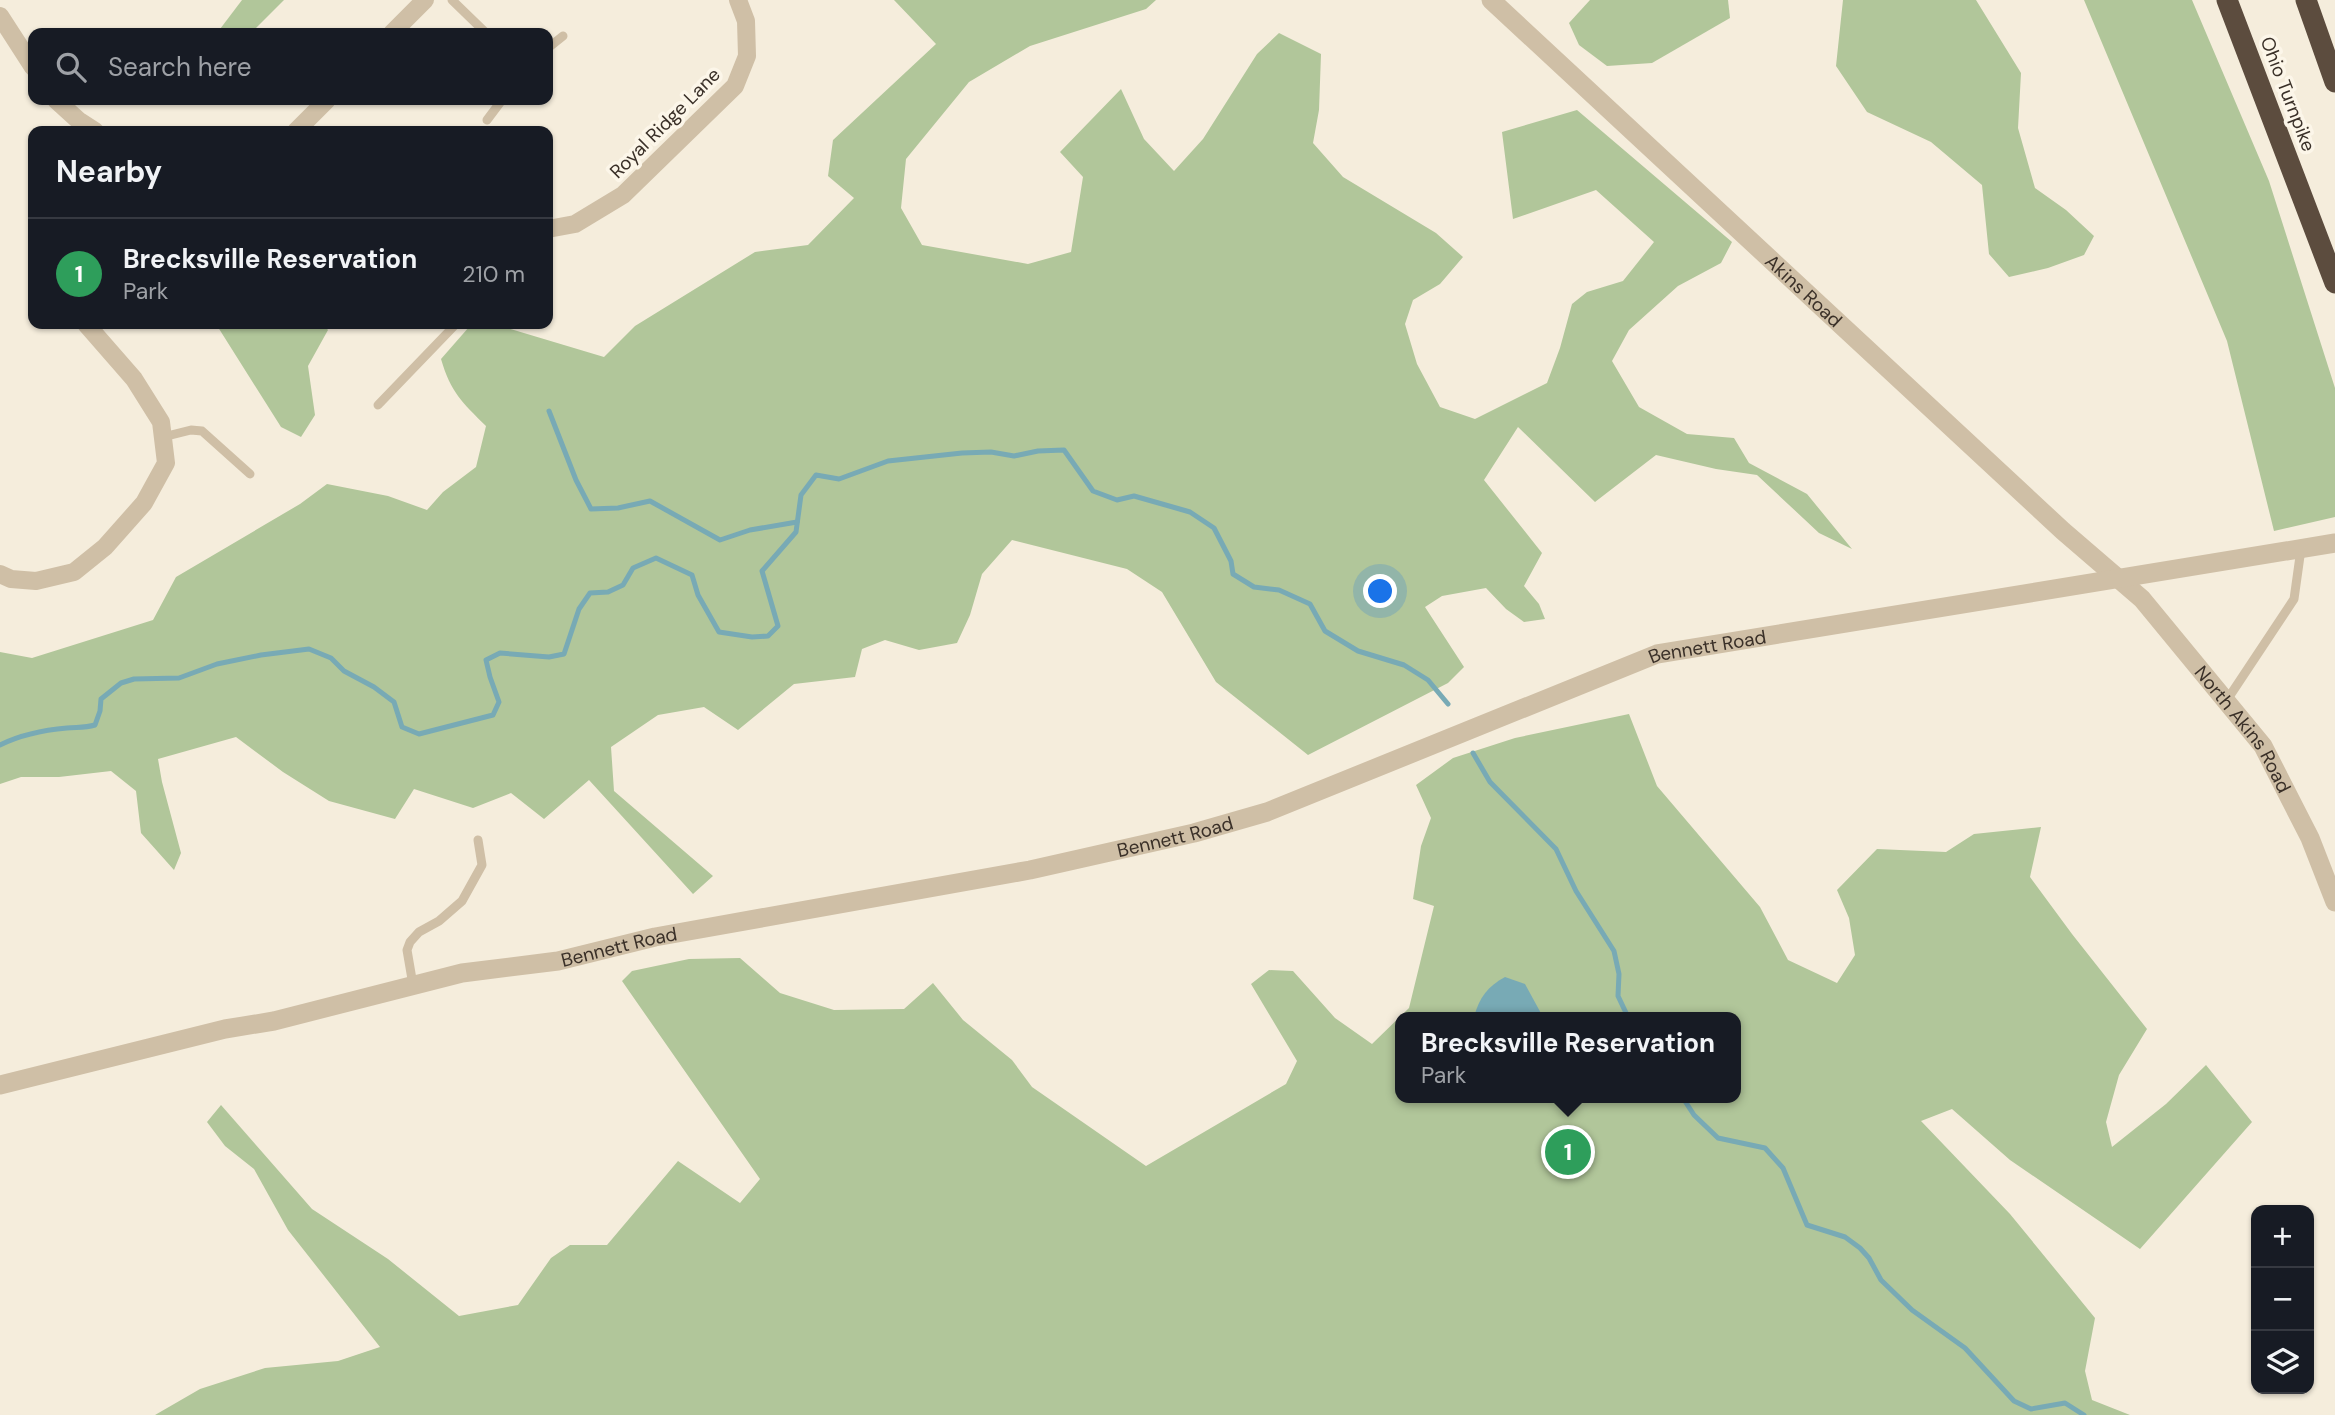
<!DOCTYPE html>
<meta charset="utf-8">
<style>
:root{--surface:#171b24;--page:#242831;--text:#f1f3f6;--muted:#9ea1a6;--line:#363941;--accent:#8faab3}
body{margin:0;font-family:"DM Sans",sans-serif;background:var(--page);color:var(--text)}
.controls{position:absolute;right:21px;bottom:21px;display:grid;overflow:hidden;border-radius:14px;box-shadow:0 2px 5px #0004}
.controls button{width:63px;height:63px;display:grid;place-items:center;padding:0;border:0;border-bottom:2px solid var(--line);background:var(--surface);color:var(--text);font:35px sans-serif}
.you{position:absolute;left:1381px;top:592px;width:24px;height:24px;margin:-18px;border:5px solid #fff;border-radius:50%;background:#1a73e8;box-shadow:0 0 0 10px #1a73e833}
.badge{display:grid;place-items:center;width:46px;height:46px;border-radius:50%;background:var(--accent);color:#fff;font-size:23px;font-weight:700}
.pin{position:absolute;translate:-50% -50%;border:4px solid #fff;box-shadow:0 2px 7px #0006}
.popup{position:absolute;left:1395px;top:1012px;width:346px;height:91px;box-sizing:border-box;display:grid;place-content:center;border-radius:14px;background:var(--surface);filter:drop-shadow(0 2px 5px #0005);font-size:23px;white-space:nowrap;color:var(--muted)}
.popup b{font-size:26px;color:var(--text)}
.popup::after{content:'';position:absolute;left:50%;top:100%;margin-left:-14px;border:14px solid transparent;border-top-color:var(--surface)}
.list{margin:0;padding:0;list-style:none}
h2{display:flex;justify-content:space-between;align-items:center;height:91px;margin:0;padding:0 28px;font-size:30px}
h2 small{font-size:23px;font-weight:400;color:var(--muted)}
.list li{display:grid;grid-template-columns:46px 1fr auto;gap:21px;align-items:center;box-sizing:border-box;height:112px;padding:0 28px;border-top:2px solid var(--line)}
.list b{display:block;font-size:26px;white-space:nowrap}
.list p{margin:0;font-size:23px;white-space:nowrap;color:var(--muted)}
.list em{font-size:23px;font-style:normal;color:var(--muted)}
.icon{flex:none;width:38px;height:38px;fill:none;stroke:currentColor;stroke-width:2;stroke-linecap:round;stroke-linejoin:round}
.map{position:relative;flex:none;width:2335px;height:1415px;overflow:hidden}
.search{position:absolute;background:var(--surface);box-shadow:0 2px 5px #0004;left:28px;top:28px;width:525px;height:77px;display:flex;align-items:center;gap:18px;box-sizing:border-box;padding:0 24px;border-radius:14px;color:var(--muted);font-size:26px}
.panel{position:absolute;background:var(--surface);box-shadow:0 2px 5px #0004;left:28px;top:126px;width:525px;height:203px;border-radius:14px}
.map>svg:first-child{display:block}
.green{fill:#b1c69a;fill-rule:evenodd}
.water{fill:#78aab5}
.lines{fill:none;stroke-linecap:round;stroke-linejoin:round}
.stream{stroke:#78aab5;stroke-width:5}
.service{stroke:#cfbfa6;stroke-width:9}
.minor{stroke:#cfbfa6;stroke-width:18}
.tertiary{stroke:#cfbfa6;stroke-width:19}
.motorway{stroke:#5c4c3e;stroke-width:21}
.labels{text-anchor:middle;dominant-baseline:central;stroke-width:7;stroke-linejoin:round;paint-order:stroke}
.street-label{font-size:19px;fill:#3a3028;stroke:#fcf6e9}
</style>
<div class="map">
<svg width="2335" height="1415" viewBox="0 0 2335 1415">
<rect width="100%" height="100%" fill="#f5eddc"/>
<g class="green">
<path d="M242,0H284L251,33H217Z"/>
<path d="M894,0H1156L1146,9L1030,46L969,82L906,159L901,208L922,245L1028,264L1071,252L1083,177L1060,152L1121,89L1144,139L1174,171L1203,139L1257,54L1279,33L1321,54L1319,110L1313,143L1343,177L1436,233L1463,257L1440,284L1413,300L1405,324L1417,364L1440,407L1475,419L1547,383L1560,348L1572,304L1587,292L1623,281L1654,242L1596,190L1513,219L1502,132L1577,110L1732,242L1721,263L1678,286L1629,330L1612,361L1639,407L1687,434L1734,438L1749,463L1807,494L1852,549L1819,533L1757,475L1716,469L1656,455L1595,502L1518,427L1484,480L1542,553L1524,586L1539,604L1545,619L1524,622L1506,609L1486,588L1442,596L1425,607L1464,667L1448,683L1308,755L1216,682L1162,592L1127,569L1012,540L982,574L970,615L957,643L919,650L885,640L862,649L855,677L794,684L738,730L704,707L658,715L611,747L614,791L713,876L693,894L589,780L544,819L511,793L473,808L414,789L395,819L329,801L283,772L236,737L158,759L162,782L181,853L174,870L141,833L136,791L111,771L59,777H21L0,784V652L32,658L153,620L176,577L300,504L327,484L388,496L427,510L443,492L476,467L486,426C462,402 451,393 441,359L469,327L477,324H494L604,357L635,326L755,252L808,245L854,198L828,176L833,140L936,44Z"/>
<path d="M1590,0H1728L1730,18L1652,63L1607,66L1579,45L1569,23Z"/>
<path d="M1843,0H1976L2021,73L2018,128L2035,188L2066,210L2094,236L2084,255L2048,268L2009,277L1989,254L1982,185L1931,142L1867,112L1836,66Z"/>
<path d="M2084,0H2192L2269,181L2335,388V517L2274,531L2227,341Z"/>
<path d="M216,324H323L328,330L308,366L315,415L301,437L281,427Z"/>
<path d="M1629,714L1657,786L1760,907L1788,960L1837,983L1855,955L1849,918L1837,890L1877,849L1946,852L1974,834L2041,827L2030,877L2072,934L2147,1029L2119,1075L2106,1122L2112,1147L2166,1104L2206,1065L2252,1122L2140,1249L2010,1160L1952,1109L1921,1121L2010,1214L2095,1318L2085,1371L2092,1400L2130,1415H155L200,1389L265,1368L338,1361L380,1347L288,1230L254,1169L225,1146L207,1122L221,1105L312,1209L388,1259L459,1316L518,1305L551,1258L570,1245H607L678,1161L740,1203L760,1179L622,981L632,971L689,959L740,958L780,993L834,1010L904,1009L933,983L963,1020L1012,1060L1032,1087L1146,1166L1286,1084L1297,1061L1251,984L1269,970L1293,971L1335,1018L1372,1044L1409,1008L1434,906L1413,899L1421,846L1431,818L1416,785L1453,758L1515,738ZM1400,1017H1736V1098H1400Z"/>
</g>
<path class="water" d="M1505,977L1525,984L1543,1017H1474C1479,998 1488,986 1505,977Z"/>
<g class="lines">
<g class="stream">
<path d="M549,411L576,480L591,509L618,508L650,501L720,540L750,530L797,522"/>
<path d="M0,745C20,735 44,730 67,728C77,727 85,728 95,725L100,711L101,699L121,683L134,679L179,678L217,664L261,655L309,649L331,658L344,671L374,687L394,702L402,727L419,734L493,715L499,702L490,677L486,660L500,653L549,657L564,654L579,609L590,593L608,592L623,585L633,568L656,558L692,575L698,595L719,632L752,637L768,636L778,626L762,571L796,532L801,495L816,475L839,479L888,461L962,453L991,452L1014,456L1038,451L1064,450L1093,491L1117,500L1134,496L1190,512L1214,528L1231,561L1233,574L1254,587L1279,590L1310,604L1325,631L1358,651L1404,665L1428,680L1448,704"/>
<path d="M1473,753L1490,782L1556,849L1576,891L1614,951L1619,974L1618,996L1628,1017"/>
<path d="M1683,1098L1694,1115L1718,1138L1765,1148L1783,1168L1807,1225L1845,1237L1860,1248L1869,1258L1881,1280L1912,1310L1965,1348L2014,1401L2031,1409L2065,1403L2084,1415"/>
</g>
<g class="service">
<path d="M452,0L486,33"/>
<path d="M548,48L563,36"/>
<path d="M487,120L502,100"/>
<path d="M378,405L456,324"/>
<path d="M163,437L191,430L202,431L250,474"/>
<path d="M2227,700L2294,599L2301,549"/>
<path d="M413,985L407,950L410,942L419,932L439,921L462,901L482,865L478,840"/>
</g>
<g class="minor">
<path d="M0,16L33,67"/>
<path d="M392,33L425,0"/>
<path d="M56,100L78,120L95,131"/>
<path d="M296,131L327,100"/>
<path d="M548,229L575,224L623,195L735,86L747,56L746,21L738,0"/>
<path d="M0,574L11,579L36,581L74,572L105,547L144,503L166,463L161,422L134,379L86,324"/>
</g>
<g class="tertiary">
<path id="s1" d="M1491,0L2063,531L2142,599L2263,746L2310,838L2335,902"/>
<path id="s2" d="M0,1085L225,1029L274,1021L462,973L558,961L655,937L1030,870L1194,833L1267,812L1657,654L2335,543"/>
</g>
<g class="motorway">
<path d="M2227,0L2335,283"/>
<path d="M2306,0L2335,82"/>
</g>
</g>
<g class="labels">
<g class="street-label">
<text transform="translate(2288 94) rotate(69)">Ohio Turnpike</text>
<text transform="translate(665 123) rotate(-45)">Royal Ridge Lane</text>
<text stroke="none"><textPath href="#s1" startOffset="427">Akins Road</textPath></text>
<text stroke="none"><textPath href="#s2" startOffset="1769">Bennett Road</textPath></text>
<text stroke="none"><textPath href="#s1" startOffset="1050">North Akins Road</textPath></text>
<text stroke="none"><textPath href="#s2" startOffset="1202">Bennett Road</textPath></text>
<text stroke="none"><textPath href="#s2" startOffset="635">Bennett Road</textPath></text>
</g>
</g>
</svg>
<div class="controls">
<button>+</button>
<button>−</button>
<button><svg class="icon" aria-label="layers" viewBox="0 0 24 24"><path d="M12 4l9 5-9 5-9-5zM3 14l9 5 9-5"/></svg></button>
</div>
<div class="you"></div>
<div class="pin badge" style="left:1568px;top:1152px;background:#2e9e5b">1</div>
<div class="popup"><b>Brecksville Reservation</b>Park</div>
<div class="search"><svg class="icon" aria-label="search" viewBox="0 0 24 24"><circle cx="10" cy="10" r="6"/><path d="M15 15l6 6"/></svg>Search here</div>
<section class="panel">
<h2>Nearby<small></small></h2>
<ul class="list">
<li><span class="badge" style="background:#2e9e5b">1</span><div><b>Brecksville Reservation</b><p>Park</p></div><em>210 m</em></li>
</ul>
</section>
</div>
